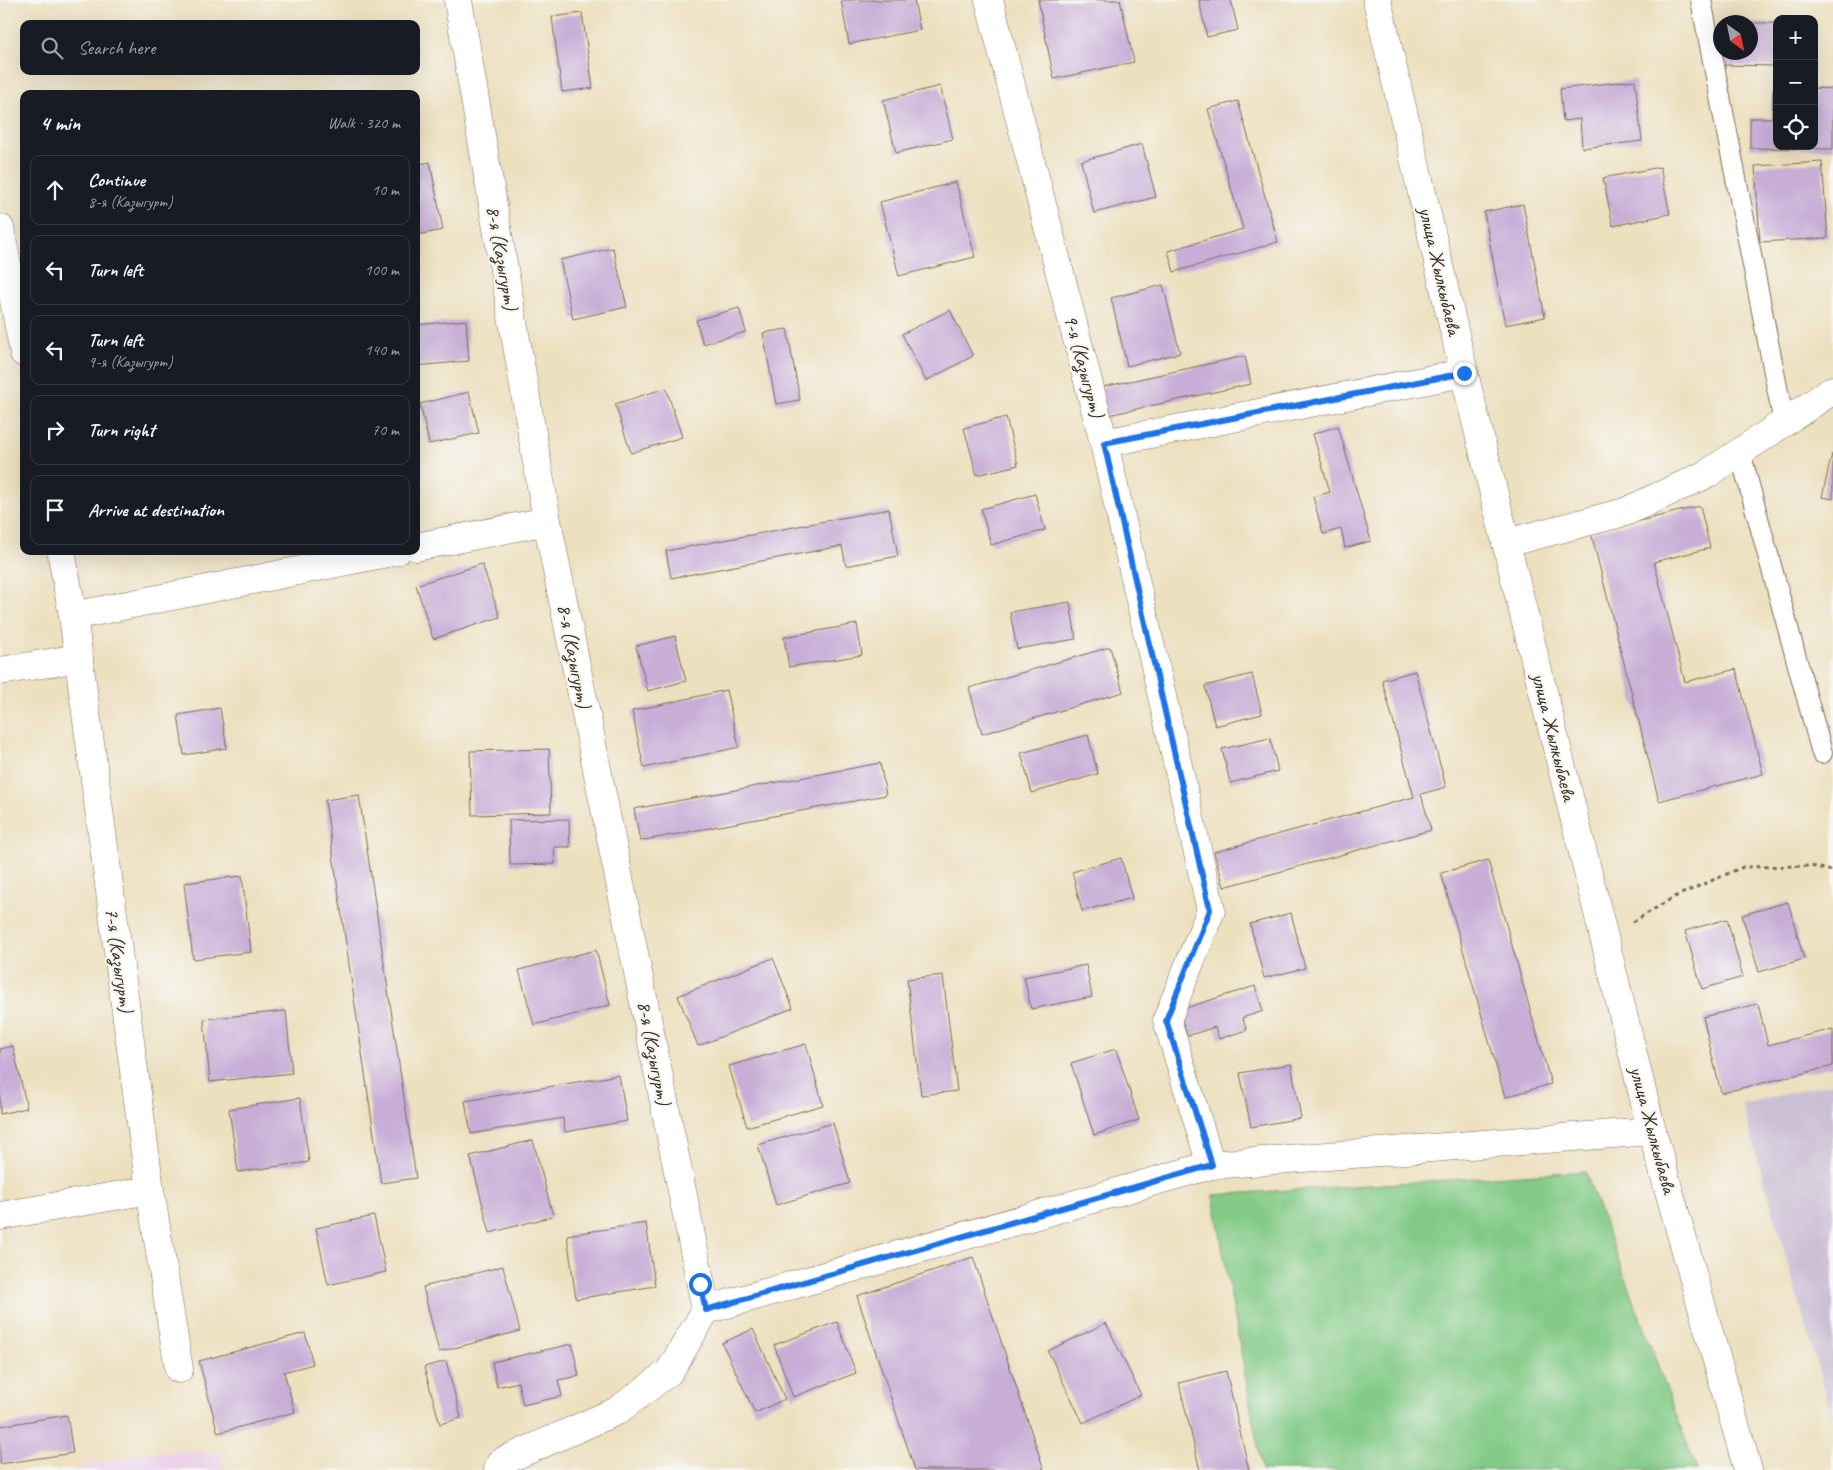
<!DOCTYPE html>
<meta charset="utf-8">
<style>
:root{--surface:#171b24;--page:#242831;--text:#f1f3f6;--muted:#9ea1a6;--line:#363941}
body{margin:0;font-family:Caveat,sans-serif;background:var(--page);color:var(--text)}
.controls{position:absolute;right:15px;top:15px;display:grid;overflow:hidden;border-radius:10px;box-shadow:0 5px 20px #0002}
.controls button{width:45px;height:45px;display:grid;place-items:center;padding:0;border:0;border-bottom:1px solid var(--line);background:var(--surface);color:var(--text);font:25px sans-serif}
.compass{position:absolute;left:1713px;top:15px;width:45px;height:45px;border-radius:50%;background:var(--surface);box-shadow:0 5px 20px #0002;rotate:147deg}
.stop{position:absolute;width:15px;height:15px;margin:-11px;border:4px solid #1a73e8;border-radius:50%;background:#fff}
.stop.end{background:#1a73e8;border-color:#fff;box-shadow:0 1px 5px #0008}
.list{margin:0;padding:0;list-style:none}
h2{display:flex;justify-content:space-between;align-items:center;height:65px;margin:0;padding:0 20px;font-size:21px}
h2 small{font-size:16px;font-weight:400;color:var(--muted)}
.list li{display:grid;grid-template-columns:32px 1fr auto;gap:15px;align-items:center;box-sizing:border-box;height:70px;margin:0 10px 10px;padding:0 10px;border:1px solid var(--line);border-radius:10px}
.list b{display:block;font-size:19px;white-space:nowrap}
.list p{margin:0;font-size:16px;white-space:nowrap;color:var(--muted)}
.list em{font-size:16px;font-style:normal;color:var(--muted)}
.icon{flex:none;width:28px;height:28px;fill:none;stroke:currentColor;stroke-width:2;stroke-linecap:round;stroke-linejoin:round}
.map{position:relative;flex:none;width:1833px;height:1470px;overflow:hidden}
.search{position:absolute;background:var(--surface);box-shadow:0 5px 20px #0002;left:20px;top:20px;width:400px;height:55px;display:flex;align-items:center;gap:12px;box-sizing:border-box;padding:0 18px;border-radius:10px;color:var(--muted);font-size:19px}
.panel{position:absolute;background:var(--surface);box-shadow:0 5px 20px #0002;left:20px;top:90px;width:400px;height:465px;border-radius:10px}
.map>svg:first-child{display:block}
.built{fill:#ecd1ea}
.industrial{fill:#cbbfd5}
.green{fill:#82ca86;stroke:#5e7a52}
.building{fill:#c8add7}
.lines{fill:none;stroke-linecap:round;stroke-linejoin:round}
.lane-casing{stroke:#796a56;stroke-width:22}
.street-casing{stroke:#796a56;stroke-width:29}
.secondary-casing{stroke:#796a56;stroke-width:29}
.path{stroke:#796a56;stroke-width:3;stroke-dasharray:4 4;stroke-linecap:butt}
.lane{stroke:#fff;stroke-width:20}
.street{stroke:#fff;stroke-width:28}
.secondary{stroke:#fff;stroke-width:28}
.route{stroke:#1a73e8;stroke-width:6}
.labels{text-anchor:middle;dominant-baseline:central;stroke-width:4.5;stroke-linejoin:round;paint-order:stroke}
.street-label{font-size:20px;fill:#3b2a1e;stroke:#f6f6f2}
</style>
<div class="map">
<svg width="1833" height="1470" viewBox="0 0 1833 1470">
<rect width="100%" height="100%" fill="#f6f6f2"/>
<filter id="ink" filterUnits="userSpaceOnUse"><feTurbulence type="fractalNoise" baseFrequency=".02" numOctaves="2"/><feDisplacementMap in="SourceGraphic" scale="10" xChannelSelector="R" yChannelSelector="G"/><feConvolveMatrix kernelMatrix="1 2 1 2 8 2 1 2 1" color-interpolation-filters="sRGB"/></filter>
<filter id="wash" filterUnits="userSpaceOnUse"><feTurbulence type="fractalNoise" baseFrequency=".0096" numOctaves="4" result="noise"/><feDisplacementMap in="SourceGraphic" scale="20" xChannelSelector="R" yChannelSelector="G"/><feGaussianBlur stdDeviation="1.12" result="paint"/><feColorMatrix in="noise" values="0 0 0 0 0 0 0 0 0 0 0 0 0 0 0 0 0 1.4 0 .05"/><feComposite in="paint" operator="in"/></filter>
<g filter="url(#wash)">
<rect width="100%" height="100%" fill="#ede0bf"/>
<path class="built" d="M219,1451L223,1470H68L148,1453Z"/>
<path class="industrial" d="M1833,1083V1420L1742,1104Z"/>
<path class="green" d="M1585,1171L1697,1470H1262L1213,1195Z"/>
<g id="blocks">
<g class="building">
<path d="M841,0H914L920,30L849,44Z"/>
<path d="M1038,0H1120L1134,62L1054,79Z"/>
<path d="M1199,0H1231L1238,30L1207,37Z"/>
<path d="M582,13L593,88L562,92L552,17Z"/>
<path d="M1750,23H1777V66L1723,65V52H1750Z"/>
<path d="M1635,80L1642,141L1582,148L1580,119L1563,121L1560,89Z"/>
<path d="M940,86L953,139L896,153L883,100Z"/>
<path d="M1773,88H1777V146H1814V88L1833,89V149L1750,148V118H1772Z"/>
<path d="M1238,101L1278,242L1174,272L1168,251L1243,229L1208,109Z"/>
<path d="M1142,144L1156,197L1094,213L1081,161Z"/>
<path d="M430,162L443,230L416,235V165Z"/>
<path d="M1822,162L1828,238L1760,242L1755,166Z"/>
<path d="M1660,167L1670,214L1613,226L1603,178Z"/>
<path d="M956,182L975,257L899,276L880,202Z"/>
<path d="M1523,204L1545,317L1505,325L1484,212Z"/>
<path d="M613,248L627,307L573,319L560,260Z"/>
<path d="M1163,285L1180,353L1127,366L1111,298Z"/>
<path d="M739,308L746,332L703,344L696,320Z"/>
<path d="M950,310L973,356L926,381L902,334Z"/>
<path d="M466,320L469,361L416,366V325Z"/>
<path d="M787,329L800,400L776,404L763,333Z"/>
<path d="M1245,356L1251,384L1104,416L1098,388Z"/>
<path d="M666,388L682,437L631,453L615,404Z"/>
<path d="M469,392L479,433L429,444L420,404Z"/>
<path d="M1006,417L1018,465L977,475L964,428Z"/>
<path d="M1338,426L1371,541L1345,548L1341,529L1323,534L1313,497L1330,492L1313,434Z"/>
<path d="M1832,454H1833V499L1822,497Z"/>
<path d="M1035,494L1045,530L991,545L981,509Z"/>
<path d="M1700,506L1710,548L1654,562L1685,682L1736,669L1763,774L1659,801L1591,533Z"/>
<path d="M889,509L898,556L846,566L842,546L671,578L666,551Z"/>
<path d="M482,564L500,617L433,639L416,585Z"/>
<path d="M1070,602L1076,639L1017,649L1010,612Z"/>
<path d="M857,624L862,655L789,667L784,637Z"/>
<path d="M675,636L686,681L648,691L636,646Z"/>
<path d="M1110,647L1123,692L982,734L969,688Z"/>
<path d="M1415,671L1446,787L1421,794L1431,830L1224,887L1214,852L1414,797L1382,680Z"/>
<path d="M1252,674L1262,714L1215,726L1205,686Z"/>
<path d="M726,690L739,747L644,768L632,711Z"/>
<path d="M220,708L227,748L184,755L178,715Z"/>
<path d="M1088,735L1098,774L1032,793L1021,753Z"/>
<path d="M1270,738L1278,771L1230,783L1222,749Z"/>
<path d="M549,749L551,813L472,815L470,751Z"/>
<path d="M880,763L886,795L640,841L634,809Z"/>
<path d="M359,795L416,1178L381,1183L325,800Z"/>
<path d="M569,819L570,847H554L555,864L510,865L509,820Z"/>
<path d="M1121,858L1132,898L1082,911L1072,872Z"/>
<path d="M1488,860L1551,1084L1505,1097L1441,873Z"/>
<path d="M242,876L251,952L193,959L184,883Z"/>
<path d="M1788,902L1804,959L1759,972L1742,915Z"/>
<path d="M1291,913L1305,968L1264,978L1250,924Z"/>
<path d="M1727,919L1743,977L1702,989L1685,931Z"/>
<path d="M596,950L610,1005L534,1025L519,970Z"/>
<path d="M773,958L793,1008L698,1046L678,996Z"/>
<path d="M1086,965L1092,997L1031,1009L1024,977Z"/>
<path d="M943,975L957,1091L921,1095L907,979Z"/>
<path d="M1255,986L1263,1011L1242,1018L1247,1030L1219,1039L1215,1027L1187,1036L1179,1010Z"/>
<path d="M1758,1004L1768,1045L1833,1029V1066L1721,1093L1703,1017Z"/>
<path d="M286,1011L292,1073L210,1082L204,1019Z"/>
<path d="M806,1044L823,1105L747,1127L729,1066Z"/>
<path d="M13,1046L27,1108L0,1114V1049Z"/>
<path d="M1116,1049L1139,1120L1094,1135L1071,1063Z"/>
<path d="M1291,1064L1301,1118L1251,1127L1240,1073Z"/>
<path d="M619,1075L627,1121L565,1132L563,1118L471,1134L465,1101Z"/>
<path d="M300,1098L309,1162L238,1172L229,1109Z"/>
<path d="M833,1123L850,1183L776,1205L758,1145Z"/>
<path d="M533,1140L553,1216L490,1233L470,1156Z"/>
<path d="M374,1216L386,1272L328,1285L316,1228Z"/>
<path d="M646,1223L655,1286L576,1299L567,1235Z"/>
<path d="M973,1257L1044,1470H915L857,1296Z"/>
<path d="M503,1266L520,1331L439,1352L423,1287Z"/>
<path d="M837,1322L856,1373L793,1397L774,1345Z"/>
<path d="M1106,1323L1141,1395L1083,1423L1048,1351Z"/>
<path d="M753,1329L785,1399L755,1413L722,1343Z"/>
<path d="M305,1333L313,1364L284,1372L295,1412L218,1433L199,1361Z"/>
<path d="M572,1344L579,1376L558,1380L562,1396L523,1405L518,1382L497,1387L492,1362Z"/>
<path d="M446,1361L461,1418L440,1424L424,1367Z"/>
<path d="M1226,1371L1249,1470H1200L1179,1383Z"/>
<path d="M67,1415L73,1453L0,1464V1426Z"/>
</g>
</g>
</g>
<g filter="url(#ink)">
<use href="#blocks" fill-opacity="0" stroke="#796a56" stroke-width="1"/>
<g class="lines">
<defs>
<g id="lane">
<path d="M1701,0L1784,423"/>
<path d="M1740,452L1822,753"/>
</g>
<g id="street">
<path d="M458,0L547,521L706,1310"/>
<path d="M989,0L1104,443L1211,910L1167,1020L1211,1165"/>
<path d="M0,228L24,353"/>
<path d="M1104,443L1464,373"/>
<path d="M1506,543L1625,512L1707,474L1833,390"/>
<path d="M416,547L547,521"/>
<path d="M61,551L73,616L150,1190L179,1369"/>
<path d="M73,616L397,551"/>
<path d="M0,671L79,658"/>
<path d="M0,1216L150,1190"/>
<path d="M498,1470L501,1462L617,1411L669,1372L706,1310L1211,1165L1652,1131"/>
</g>
<path id="secondary" d="M1377,0L1464,373L1652,1131L1748,1470"/>
</defs>
<use href="#lane" class="lane-casing"/>
<use href="#street" class="street-casing"/>
<use href="#secondary" class="secondary-casing"/>
<path class="path" d="M1633,922L1674,897L1743,867L1811,866L1833,871"/>
<use href="#lane" class="lane"/>
<use href="#street" class="street"/>
<use href="#secondary" class="secondary"/>
</g>
</g>
<g class="lines" filter="url(#ink)">
<path class="route" d="M700,1284L706,1310L1212,1165L1166,1020L1210,910L1104,443L1464,373"/>
</g>
<g class="labels">
<g class="street-label">
<text transform="translate(502 258) rotate(80)">8-я (Казыгурт)</text>
<text transform="translate(1440 271) rotate(77)">улица Жылкыбаева</text>
<text transform="translate(1084 366) rotate(75)">9-я (Казыгурт)</text>
<text transform="translate(574 656) rotate(79)">8-я (Казыгурт)</text>
<text transform="translate(1554 737) rotate(76)">улица Жылкыбаева</text>
<text transform="translate(119 960) rotate(82)">7-я (Казыгурт)</text>
<text transform="translate(654 1053) rotate(79)">8-я (Казыгурт)</text>
<text transform="translate(1653 1130) rotate(75)">улица Жылкыбаева</text>
</g>
</g>
</svg>
<div class="controls">
<button>+</button>
<button>−</button>
<button><svg class="icon" aria-label="locate" viewBox="0 0 24 24"><circle cx="12" cy="12" r="6"/><path d="M12 2v4M12 18v4M2 12h4M18 12h4"/></svg></button>
</div>
<svg class="compass" viewBox="-18 -18 36 36"><path d="M0-13l5 13h-10z" fill="#e53935"/><path d="M0 13l5-13h-10z" fill="#9ea1a6"/></svg>
<div class="stop" style="left:700px;top:1284px"></div>
<div class="stop end" style="left:1464px;top:373px"></div>
<div class="search"><svg class="icon" aria-label="search" viewBox="0 0 24 24"><circle cx="10" cy="10" r="6"/><path d="M15 15l6 6"/></svg>Search here</div>
<section class="panel">
<h2>4 min<small>Walk · 320 m</small></h2>
<ul class="list">
<li><svg class="icon" aria-label="ahead" viewBox="0 0 24 24"><path d="M12 20V5M6 11l6-6 6 6"/></svg><div><b>Continue</b><p>8-я (Казыгурт)</p></div><em>10 m</em></li>
<li><svg class="icon" aria-label="left" viewBox="0 0 24 24"><path d="M17 20v-9H6M10 6l-5 5 5 5"/></svg><div><b>Turn left</b></div><em>100 m</em></li>
<li><svg class="icon" aria-label="left" viewBox="0 0 24 24"><path d="M17 20v-9H6M10 6l-5 5 5 5"/></svg><div><b>Turn left</b><p>9-я (Казыгурт)</p></div><em>140 m</em></li>
<li><svg class="icon" aria-label="right" viewBox="0 0 24 24"><path d="M7 20v-9h11M14 6l5 5-5 5"/></svg><div><b>Turn right</b></div><em>70 m</em></li>
<li><svg class="icon" aria-label="arrive" viewBox="0 0 24 24"><path d="M6 21V4h12l-3 4 3 4H6"/></svg><div><b>Arrive at destination</b></div></li>
</ul>
</section>
</div>
